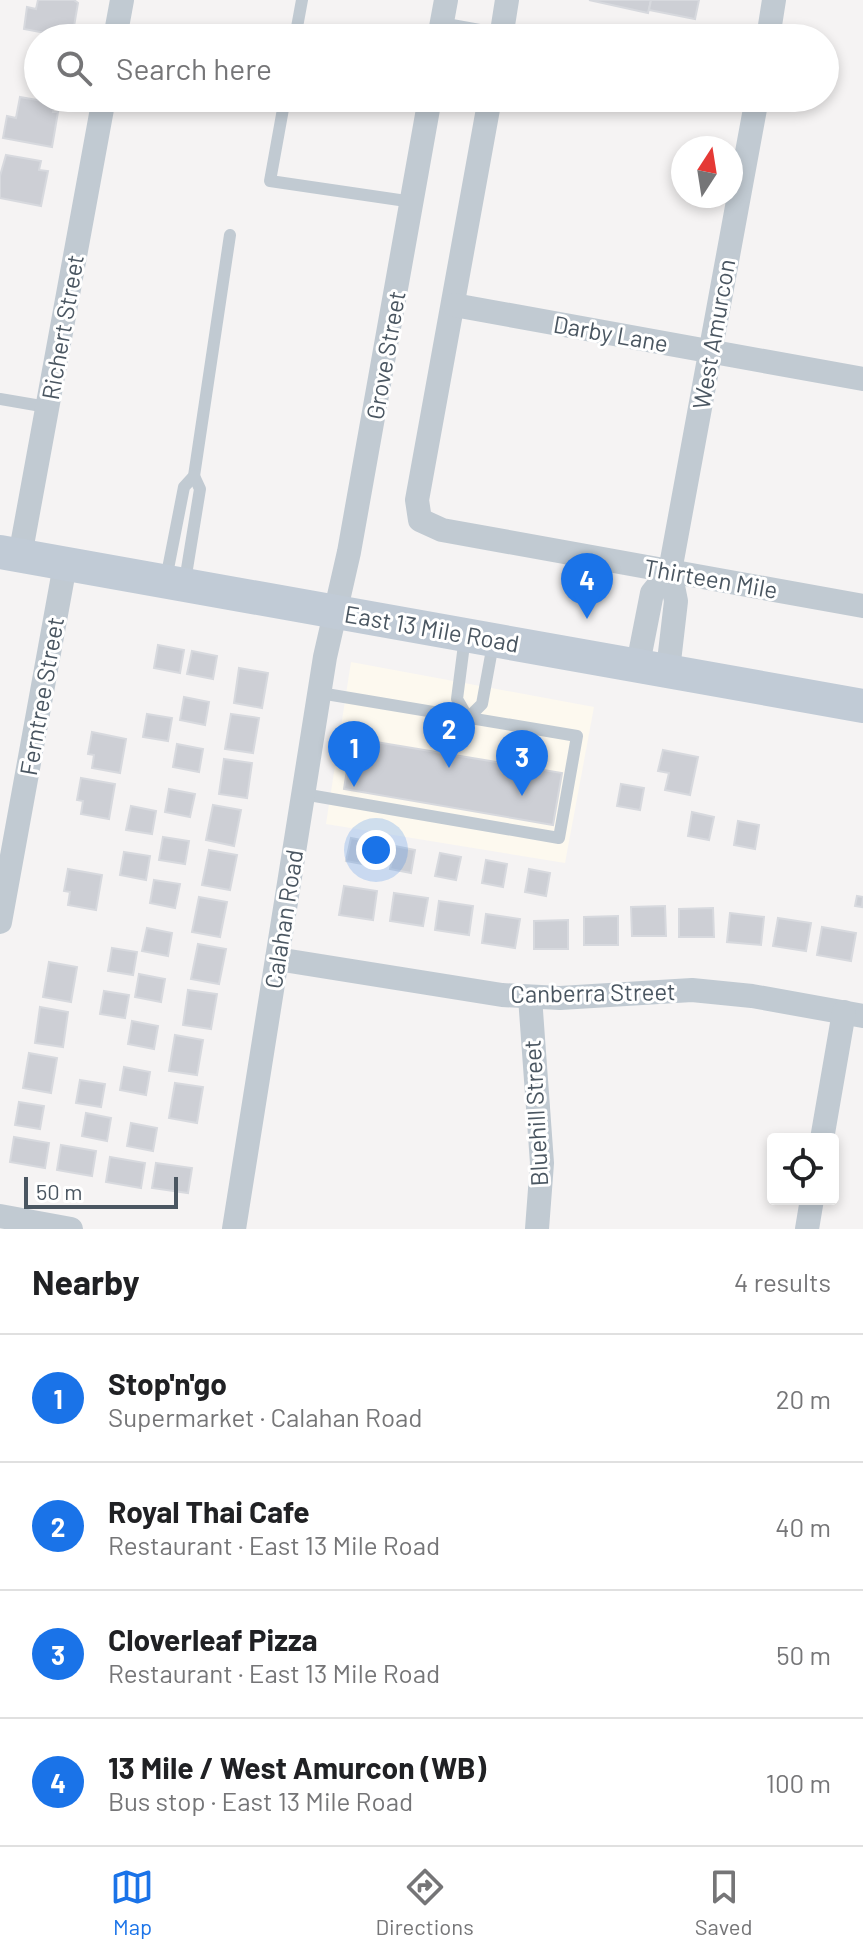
<!DOCTYPE html>
<meta charset="utf-8">
<style>
:root{--surface:#fff;--page:#f6f6f6;--text:#202124;--muted:#757577;--line:#e0e0e0;--accent:#1a73e8}
body{margin:0;font-family:Barlow,sans-serif;background:var(--page);color:var(--text)}
.controls{position:absolute;right:24px;bottom:24px;display:grid;overflow:hidden;border-radius:8px;box-shadow:0 4px 12px #0003}
.controls button{width:72px;height:72px;display:grid;place-items:center;padding:0;border:0;border-bottom:2px solid var(--line);background:var(--surface);color:var(--text);font:40px sans-serif}
.compass{position:absolute;left:671px;top:136px;width:72px;height:72px;border-radius:50%;background:var(--surface);box-shadow:0 4px 12px #0003;rotate:12deg}
.scale{position:absolute;left:24px;bottom:20px;width:154px;box-sizing:border-box;padding-left:8px;border:4px solid #4a5661;border-top:0;font-size:22px;line-height:28px;white-space:nowrap;color:#4a5661;-webkit-text-stroke:6px #fff;paint-order:stroke}
.you{position:absolute;left:376px;top:850px;width:28px;height:28px;margin:-20px;border:6px solid #fff;border-radius:50%;background:#1a73e8;box-shadow:0 0 0 12px #1a73e833}
.badge{display:grid;place-items:center;width:52px;height:52px;border-radius:50%;background:var(--accent);color:#fff;font-size:26px;font-weight:700}
.pin{position:absolute;translate:-50% -66px;filter:drop-shadow(0 2px 4px #0008)}
.pin::after{content:'';position:absolute;top:42px;width:28px;height:24px;background:inherit;clip-path:polygon(0 0,100% 0,50% 100%)}
.list{margin:0;padding:0;list-style:none}
h2{display:flex;justify-content:space-between;align-items:center;height:104px;margin:0;padding:0 32px;font-size:34px}
h2 small{font-size:26px;font-weight:400;color:var(--muted)}
.list li{display:grid;grid-template-columns:52px 1fr auto;gap:24px;align-items:center;box-sizing:border-box;height:128px;padding:0 32px;border-top:2px solid var(--line)}
.list b{display:block;font-size:30px;white-space:nowrap}
.list p{margin:0;font-size:26px;white-space:nowrap;color:var(--muted)}
.list em{font-size:26px;font-style:normal;color:var(--muted)}
.icon{flex:none;width:44px;height:44px;fill:none;stroke:currentColor;stroke-width:2;stroke-linecap:round;stroke-linejoin:round}
.map{position:relative;flex:none;width:863px;height:1229px;overflow:hidden}
.search{position:absolute;background:var(--surface);box-shadow:0 4px 12px #0003;left:24px;right:24px;top:24px;height:88px;display:flex;align-items:center;gap:20px;box-sizing:border-box;padding:0 28px;border-radius:44px;color:var(--muted);font-size:30px}
.sheet{height:616px;background:var(--surface)}
nav{display:flex;justify-content:space-around;align-items:center;box-sizing:border-box;height:112px;border-top:2px solid var(--line);background:var(--surface);font-size:22px;color:var(--muted)}
nav a{display:grid;justify-items:center;gap:4px}
nav .on{color:var(--accent)}
.map>svg:first-child{display:block}
.commercial{fill:#fdf9ef}
.building{fill:#cdcfd5;stroke:#d7d9de;stroke-width:2}
.lines{fill:none;stroke-linecap:round;stroke-linejoin:round}
.lane{stroke:#c1cad2;stroke-width:12}
.street{stroke:#c1cad2;stroke-width:24}
.secondary{stroke:#c1cbd6;stroke-width:34}
.labels{text-anchor:middle;dominant-baseline:central;stroke-width:6;stroke-linejoin:round;paint-order:stroke}
.street-label{font-size:24px;fill:#4a5661;stroke:#fff}
</style>
<div class="map">
<svg width="863" height="1229" viewBox="0 0 863 1229">
<rect width="100%" height="100%" fill="#f5f3f3"/>
<path class="commercial" d="M351,662L594,707L565,863L326,824Z"/>
<g class="building">
<path d="M38,0H74L78,3L72,38L24,29L27,7L36,9Z"/>
<path d="M589,0H651L648,13Z"/>
<path d="M651,0H699L695,19L649,10Z"/>
<path d="M20,97L55,103L53,112H58L52,147L3,138L7,116L16,118Z"/>
<path d="M6,155L41,161L39,170L48,171L41,206L0,198V176Z"/>
<path d="M158,645L184,650L180,673L154,668Z"/>
<path d="M192,651L217,656L213,679L187,674Z"/>
<path d="M239,668L268,673L262,708L234,703Z"/>
<path d="M184,697L209,702L205,725L180,720Z"/>
<path d="M147,714L172,718L168,741L143,737Z"/>
<path d="M231,714L259,718L253,753L225,749Z"/>
<path d="M92,732L126,739L120,773L92,768L94,755L88,754Z"/>
<path d="M352,738L562,773L553,825L344,789Z"/>
<path d="M177,744L203,749L199,772L173,767Z"/>
<path d="M663,750L698,757L690,795L665,790L669,773L658,771Z"/>
<path d="M224,759L252,763L247,798L219,794Z"/>
<path d="M81,778L115,784L109,819L81,814L83,801L77,800Z"/>
<path d="M621,784L644,788L640,810L617,806Z"/>
<path d="M169,789L195,794L190,817L165,812Z"/>
<path d="M213,805L241,810L234,846L206,840Z"/>
<path d="M131,806L156,811L152,834L126,830Z"/>
<path d="M692,812L714,817L709,840L688,836Z"/>
<path d="M738,821L759,825L755,849L734,845Z"/>
<path d="M163,837L189,841L185,864L159,860Z"/>
<path d="M351,838L372,842L368,865L346,861Z"/>
<path d="M395,846L415,850L411,873L390,869Z"/>
<path d="M209,850L237,855L230,890L202,885Z"/>
<path d="M124,852L150,856L146,880L120,875Z"/>
<path d="M440,853L461,857L456,880L435,876Z"/>
<path d="M486,860L507,864L503,887L482,883Z"/>
<path d="M68,869L102,875L96,910L68,905L70,892L64,891Z"/>
<path d="M529,869L550,873L546,896L525,892Z"/>
<path d="M154,880L180,884L175,908L150,903Z"/>
<path d="M344,886L377,891L373,920L339,915Z"/>
<path d="M394,893L428,898L423,926L390,921Z"/>
<path d="M857,896L863,897L862,907L855,906Z"/>
<path d="M199,897L227,902L220,937L192,932Z"/>
<path d="M439,901L473,906L469,935L435,930Z"/>
<path d="M665,906L666,936H632L631,907Z"/>
<path d="M713,908L714,937H679V909Z"/>
<path d="M730,913L764,917L761,945L727,942Z"/>
<path d="M486,914L520,919L515,948L482,943Z"/>
<path d="M618,916V945H584V917Z"/>
<path d="M778,918L811,923L806,951L773,946Z"/>
<path d="M568,920V949H534V921Z"/>
<path d="M822,927L856,933L851,961L817,955Z"/>
<path d="M147,928L172,933L168,956L142,951Z"/>
<path d="M198,944L226,949L219,984L191,979Z"/>
<path d="M112,948L137,952L133,975L108,971Z"/>
<path d="M49,962L77,967L71,1002L43,997Z"/>
<path d="M139,974L165,979L161,1002L135,997Z"/>
<path d="M188,990L217,994L211,1029L183,1025Z"/>
<path d="M104,991L129,995L125,1018L100,1014Z"/>
<path d="M40,1007L68,1012L63,1047L35,1043Z"/>
<path d="M132,1021L158,1026L154,1049L128,1044Z"/>
<path d="M175,1035L203,1040L197,1075L169,1071Z"/>
<path d="M29,1053L57,1058L51,1093L23,1088Z"/>
<path d="M124,1067L150,1072L146,1095L120,1090Z"/>
<path d="M80,1080L105,1084L101,1107L76,1103Z"/>
<path d="M175,1083L203,1087L197,1123L169,1118Z"/>
<path d="M19,1102L44,1106L40,1129L15,1125Z"/>
<path d="M86,1113L111,1118L107,1141L82,1136Z"/>
<path d="M131,1123L157,1128L153,1151L127,1146Z"/>
<path d="M14,1137L49,1143L45,1168L10,1162Z"/>
<path d="M61,1145L96,1151L92,1176L57,1170Z"/>
<path d="M110,1157L145,1163L141,1188L106,1182Z"/>
<path d="M156,1163L192,1168L188,1193L152,1188Z"/>
</g>
<g class="lines">
<g class="lane">
<path d="M295,38L302,0"/>
<path d="M285,98L270,181L413,202"/>
<path d="M0,399L47,407"/>
<path d="M166,579L184,487L194,476L230,235"/>
<path d="M185,581L200,489L194,476"/>
<path d="M465,637L457,699L468,718L482,704L493,644"/>
<path d="M303,794L559,838L577,736L320,693"/>
</g>
<g class="street">
<path d="M441,29L491,38"/>
<path d="M115,38L122,0"/>
<path d="M439,38L446,0"/>
<path d="M501,38L507,0"/>
<path d="M768,38L774,0"/>
<path d="M490,98L417,500L420,520L442,530L863,606"/>
<path d="M454,305L863,379"/>
<path d="M20,556L104,98"/>
<path d="M670,571L757,98"/>
<path d="M638,664L652,593L670,571L676,601L668,670"/>
<path d="M0,922L65,565"/>
<path d="M277,959L502,995L560,998L692,990L752,996L863,1016"/>
<path d="M530,997L542,1163L537,1229"/>
<path d="M822,1139L844,1012"/>
<path d="M0,1216L71,1229"/>
<path d="M234,1229L325,657L349,552L430,98"/>
<path d="M807,1229L812,1199"/>
</g>
<path class="secondary" d="M0,552L863,706"/>
</g>
<g class="labels">
<g class="street-label">
<text transform="translate(62 327) rotate(-80)">Richert Street</text>
<text transform="translate(611 333) rotate(10)">Darby Lane</text>
<text transform="translate(713 334) rotate(-80)">West Amurcon</text>
<text transform="translate(385 355) rotate(-80)">Grove Street</text>
<text transform="translate(711 578) rotate(10)">Thirteen Mile</text>
<text transform="translate(432 628) rotate(10)">East 13 Mile Road</text>
<text transform="translate(41 696) rotate(-80)">Ferntree Street</text>
<text transform="translate(283 919) rotate(-81)">Calahan Road</text>
<text transform="translate(593 992) rotate(-1)">Canberra Street</text>
<text transform="translate(535 1113) rotate(-93)">Bluehill Street</text>
</g>
</g>
</svg>
<div class="controls">
<button><svg class="icon" aria-label="locate" viewBox="0 0 24 24"><circle cx="12" cy="12" r="6"/><path d="M12 2v4M12 18v4M2 12h4M18 12h4"/></svg></button>
</div>
<svg class="compass" viewBox="-18 -18 36 36"><path d="M0-13l5 13h-10z" fill="#e53935"/><path d="M0 13l5-13h-10z" fill="#757577"/></svg>
<div class="scale">50 m</div>
<div class="you"></div>
<div class="pin badge" style="left:354px;top:787px">1</div>
<div class="pin badge" style="left:449px;top:768px">2</div>
<div class="pin badge" style="left:522px;top:796px">3</div>
<div class="pin badge" style="left:587px;top:619px">4</div>
<div class="search"><svg class="icon" aria-label="search" viewBox="0 0 24 24"><circle cx="10" cy="10" r="6"/><path d="M15 15l6 6"/></svg>Search here</div>
</div>
<section class="sheet">
<h2>Nearby<small>4 results</small></h2>
<ul class="list">
<li><span class="badge">1</span><div><b>Stop'n'go</b><p>Supermarket · Calahan Road</p></div><em>20 m</em></li>
<li><span class="badge">2</span><div><b>Royal Thai Cafe</b><p>Restaurant · East 13 Mile Road</p></div><em>40 m</em></li>
<li><span class="badge">3</span><div><b>Cloverleaf Pizza</b><p>Restaurant · East 13 Mile Road</p></div><em>50 m</em></li>
<li><span class="badge">4</span><div><b>13 Mile / West Amurcon (WB)</b><p>Bus stop · East 13 Mile Road</p></div><em>100 m</em></li>
</ul>
</section>
<nav>
<a class="on"><svg class="icon" aria-label="map" viewBox="0 0 24 24"><path d="M3 6l6-2 6 2 6-2v14l-6 2-6-2-6 2zM9 4v14M15 6v14"/></svg>Map</a>
<a><svg class="icon" aria-label="directions" viewBox="0 0 24 24"><path d="M12 3l9 9-9 9-9-9zM9 14v-3h6M13 9l2 2-2 2"/></svg>Directions</a>
<a><svg class="icon" aria-label="saved" viewBox="0 0 24 24"><path d="M7 4h10v16l-5-4-5 4z"/></svg>Saved</a>
</nav>
